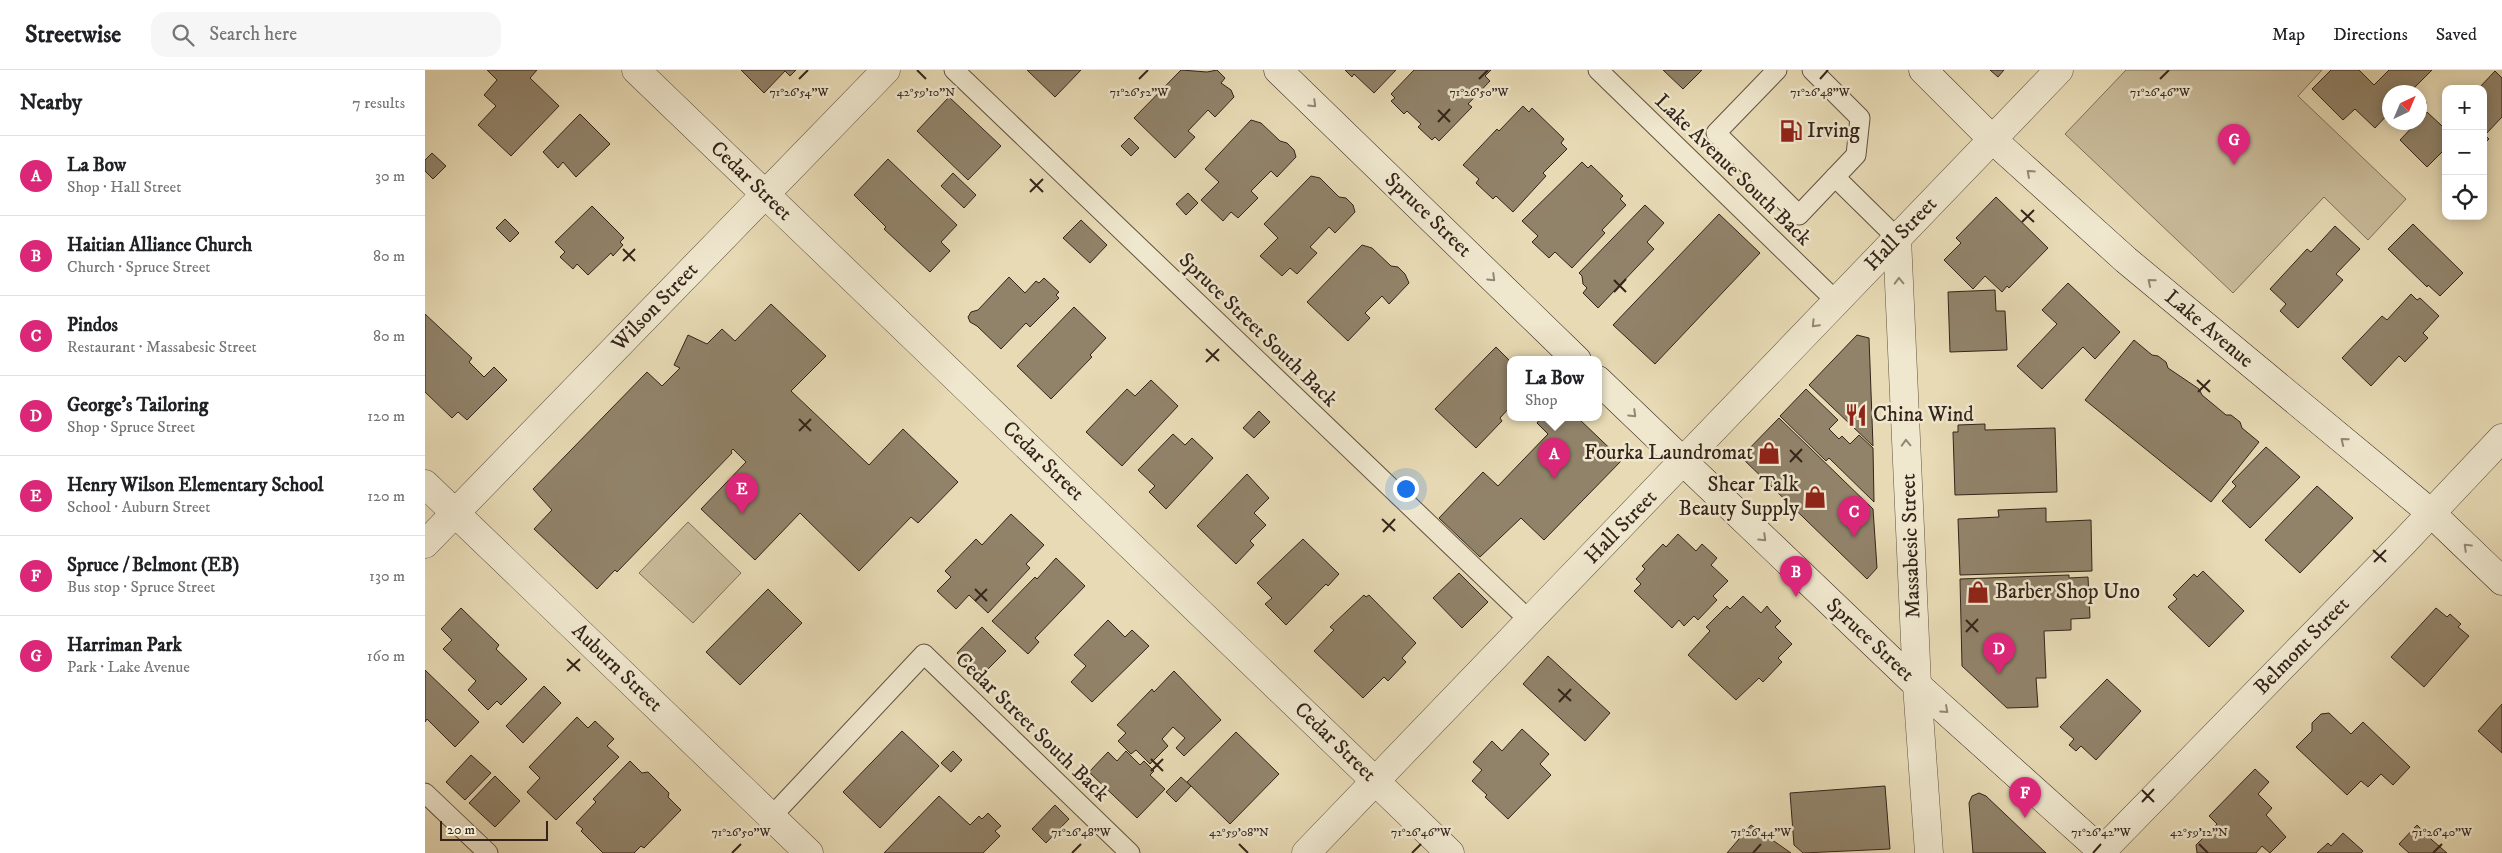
<!DOCTYPE html>
<meta charset="utf-8">
<style>
:root{--surface:#fff;--page:#f6f6f6;--text:#202124;--muted:#757577;--line:#e0e0e0;--accent:#db2777}
body{margin:0;font-family:"IM FELL DW Pica",serif;background:var(--page);color:var(--text)}
.controls{position:absolute;right:15px;top:15px;display:grid;overflow:hidden;border-radius:10px;box-shadow:0 2px 12px #0003}
.controls button{width:45px;height:45px;display:grid;place-items:center;padding:0;border:0;border-bottom:1px solid var(--line);background:var(--surface);color:var(--text);font:25px sans-serif}
.compass{position:absolute;left:1957px;top:15px;width:45px;height:45px;border-radius:50%;background:var(--surface);box-shadow:0 2px 12px #0003;rotate:44deg}
.scale{position:absolute;left:15px;bottom:12px;width:108px;box-sizing:border-box;padding-left:5px;border:2px solid #34241a;border-top:0;font-size:14px;line-height:18px;white-space:nowrap;color:#34241a;-webkit-text-stroke:4px #efe7ce;paint-order:stroke}
.you{position:absolute;left:980px;top:418px;width:18px;height:18px;margin:-12px;border:4px solid #fff;border-radius:50%;background:#1a73e8;box-shadow:0 0 0 8px #1a73e833}
.badge{display:grid;place-items:center;width:32px;height:32px;border-radius:50%;background:var(--accent);color:#fff;font-size:16px;font-weight:700}
.pin{position:absolute;translate:-50% -41px;filter:drop-shadow(0 1px 2px #0008)}
.pin::after{content:'';position:absolute;top:26px;width:18px;height:15px;background:inherit;clip-path:polygon(0 0,100% 0,50% 100%)}
.popup{position:absolute;left:1082px;top:286px;width:95px;height:65px;box-sizing:border-box;display:grid;place-content:center;border-radius:10px;background:var(--surface);filter:drop-shadow(0 1px 4px #0005);font-size:16px;white-space:nowrap;color:var(--muted)}
.popup b{font-size:19px;color:var(--text)}
.popup::after{content:'';position:absolute;left:50%;top:100%;margin-left:-10px;border:10px solid transparent;border-top-color:var(--surface)}
.list{margin:0;padding:0;list-style:none}
h2{display:flex;justify-content:space-between;align-items:center;height:65px;margin:0;padding:0 20px;font-size:21px}
h2 small{font-size:16px;font-weight:400;color:var(--muted)}
.list li{display:grid;grid-template-columns:32px 1fr auto;gap:15px;align-items:center;box-sizing:border-box;height:80px;padding:0 20px;border-top:1px solid var(--line)}
.list b{display:block;font-size:19px;white-space:nowrap}
.list p{margin:0;font-size:16px;white-space:nowrap;color:var(--muted)}
.list em{font-size:16px;font-style:normal;color:var(--muted)}
.icon{flex:none;width:28px;height:28px;fill:none;stroke:currentColor;stroke-width:2;stroke-linecap:round;stroke-linejoin:round}
.map{position:relative;flex:none;width:2077px;height:783px;overflow:hidden}
header{display:flex;align-items:center;gap:30px;box-sizing:border-box;height:70px;padding:0 25px;background:var(--surface);border-bottom:1px solid var(--line)}
header strong{font-size:24px}
nav{display:flex;gap:28px;margin-inline-start:auto;font-size:18px}
.search{width:350px;height:45px;background:var(--page);display:flex;align-items:center;gap:12px;box-sizing:border-box;padding:0 18px;border-radius:15px;color:var(--muted);font-size:19px}
main{display:flex}
aside{flex:1;background:var(--surface)}
.map>svg:first-child{display:block}
.green{fill:#c9bb9a;stroke:#7e705a}
.building{fill:#91836a;stroke:#34241a}
.lines{fill:none;stroke-linecap:round;stroke-linejoin:round}
.lane-casing{stroke:#615240;stroke-width:21}
.street-casing{stroke:#615240;stroke-width:29}
.secondary-casing{stroke:#34241a;stroke-width:29}
.lane{stroke:#efe7ce;stroke-width:19}
.street{stroke:#efe7ce;stroke-width:28}
.secondary{stroke:#efe7ce;stroke-width:28}
.oneway{stroke:#928674}
.ticks{fill:none;stroke:#34241a;stroke-width:2}
.labels{text-anchor:middle;dominant-baseline:central;stroke-width:5;stroke-linejoin:round;paint-order:stroke}
.poi-label{font-size:21px;fill:#34241a;stroke:#efe7ce;text-anchor:start}
.street-label{font-size:21px;fill:#34241a;stroke:#efe7ce}
.ticks-label{font-size:12px;text-anchor:middle;fill:#34241a;stroke:#efe7ce;stroke-width:5;stroke-linejoin:round;paint-order:stroke}
</style>
<header>
<strong>Streetwise</strong>
<div class="search"><svg class="icon" aria-label="search" viewBox="0 0 24 24"><circle cx="10" cy="10" r="6"/><path d="M15 15l6 6"/></svg>Search here</div>
<nav><a>Map</a><a>Directions</a><a>Saved</a></nav>
</header>
<main>
<aside>
<h2>Nearby<small>7 results</small></h2>
<ul class="list">
<li><span class="badge">A</span><div><b>La Bow</b><p>Shop · Hall Street</p></div><em>30 m</em></li>
<li><span class="badge">B</span><div><b>Haitian Alliance Church</b><p>Church · Spruce Street</p></div><em>80 m</em></li>
<li><span class="badge">C</span><div><b>Pindos</b><p>Restaurant · Massabesic Street</p></div><em>80 m</em></li>
<li><span class="badge">D</span><div><b>George's Tailoring</b><p>Shop · Spruce Street</p></div><em>120 m</em></li>
<li><span class="badge">E</span><div><b>Henry Wilson Elementary School</b><p>School · Auburn Street</p></div><em>120 m</em></li>
<li><span class="badge">F</span><div><b>Spruce / Belmont (EB)</b><p>Bus stop · Spruce Street</p></div><em>130 m</em></li>
<li><span class="badge">G</span><div><b>Harriman Park</b><p>Park · Lake Avenue</p></div><em>160 m</em></li>
</ul>
</aside>
<div class="map">
<svg width="2077" height="783" viewBox="0 0 2077 783">
<rect width="100%" height="100%" fill="#e7dab4"/>
<filter id="stains"><feTurbulence type="fractalNoise" baseFrequency=".004" numOctaves="4"/><feColorMatrix values="0 0 0 0 .2 0 0 0 0 .09 0 0 0 0 .02 0 0 0 .5 -.17"/></filter>
<radialGradient id="worn" r=".72"><stop offset=".6" stop-color="#630" stop-opacity="0"/><stop offset="1" stop-color="#630" stop-opacity=".3"/></radialGradient>
<g class="green">
<path d="M1701,0H1897L1873,26L1981,129L1943,170L1899,127L1808,223L1640,64Z"/>
<path d="M263,452L316,503L268,553L214,503Z"/>
</g>
<g class="building">
<path d="M62,0H112L105,8L134,36L86,86L53,55L71,36L59,25L72,10Z"/>
<path d="M316,0H371L365,6L360,1L339,23Z"/>
<path d="M602,0H656L630,27Z"/>
<path d="M756,0L782,2L792,0L800,8L796,13L806,20L809,27L790,47L783,40L763,61L770,67L750,88L709,48Z"/>
<path d="M920,0H971L949,23L929,4L927,7Z"/>
<path d="M989,0H1066L1060,6L1065,11L1043,34L1047,37L1014,71L1010,67L1007,70L993,57L996,54L982,41L979,44L966,31L970,28L966,24Z"/>
<path d="M1238,0H1277L1258,19Z"/>
<path d="M1565,0H1579L1573,7Z"/>
<path d="M1906,0H1934L1949,15L1964,0H2007L1985,22H1964V43L1950,58L1930,39L1918,50L1887,19Z"/>
<path d="M2070,1L2077,8V47L2060,65L2064,69L2058,75V19H2053Z"/>
<path d="M1994,26L2002,33L1994,40Z"/>
<path d="M524,27L576,76L543,110L492,61Z"/>
<path d="M1098,36L1104,42L1107,38L1139,69L1136,73L1142,79L1118,103L1121,106L1088,142L1071,126L1068,129L1051,113L1054,109L1038,95L1072,59L1074,61Z"/>
<path d="M2002,42L2017,56L2021,52V78L2002,97L1975,70L1992,52H1994Z"/>
<path d="M155,44L185,74L151,107L138,92L133,98L118,82Z"/>
<path d="M826,50L836,53L855,71L862,73L869,80L871,87L852,107L846,101L826,121L833,128L813,148L806,142L798,151L776,130L794,112L780,99Z"/>
<path d="M704,68L714,78L706,86L696,76Z"/>
<path d="M7,83L21,96L8,109L0,101V90Z"/>
<path d="M463,89L532,155L516,172L525,181L505,202L459,159L461,157L429,125Z"/>
<path d="M1157,92L1163,98L1166,95L1198,126L1195,129L1201,135L1177,160L1180,163L1147,198L1130,182L1124,188L1107,172L1113,166L1097,151Z"/>
<path d="M528,103L551,125L539,138L516,116Z"/>
<path d="M886,106L895,108L914,127L921,128L928,135L930,142L910,163L904,157L885,177L892,183L872,204L865,198L857,206L835,186L853,168L839,154Z"/>
<path d="M763,123L773,133L761,145L751,134Z"/>
<path d="M1571,127L1623,178L1584,218L1582,216L1577,222L1560,206L1548,219L1519,190L1536,173L1531,168Z"/>
<path d="M1220,135L1239,153L1222,172L1229,179L1173,238L1158,223L1162,218L1158,214L1157,206L1154,203Z"/>
<path d="M167,136L199,168L195,172L198,175L188,186L186,183L163,205L152,194L148,199L135,187L140,182L130,172Z"/>
<path d="M1294,144L1335,183L1230,294L1188,255Z"/>
<path d="M80,149L94,163L85,172L71,158Z"/>
<path d="M656,150L682,175L665,193L638,168Z"/>
<path d="M1988,154L2038,203L2015,226L2003,215L2002,217L1963,179Z"/>
<path d="M1910,156L1935,179L1911,204L1918,210L1873,258L1855,241L1861,234L1845,219L1882,179L1886,182Z"/>
<path d="M937,175L947,178L966,196L973,197L980,204L984,213L964,234L957,226L940,243L945,248L923,271L882,232Z"/>
<path d="M584,207L600,223L611,211L614,213L619,208L634,222L631,225L634,228L605,257L601,253L576,279L552,256L545,252L543,247L546,242L553,240Z"/>
<path d="M1643,213L1695,262L1670,289L1658,277L1617,319L1592,296L1632,254L1617,240Z"/>
<path d="M1570,220L1571,241H1580L1582,280L1525,282L1523,222Z"/>
<path d="M1986,224L1992,230L1995,228L2014,246L1998,263L2003,268L1980,292L1974,286L1946,316L1917,288L1957,246L1962,250Z"/>
<path d="M346,234L401,286L366,321L444,395L478,359L533,412L493,453L486,447L434,501L375,443L330,490L276,439L321,392L308,379L306,381L307,383L192,502L190,500L172,519L109,459L127,440L108,419L222,302L237,316L255,298L249,295L263,265L282,274L297,259L310,271Z"/>
<path d="M649,237L681,268L665,285L667,287L626,329L592,296Z"/>
<path d="M0,244L47,288L44,292L59,307L69,297L82,310L42,350L33,342L27,348L0,322Z"/>
<path d="M1432,265L1444,268L1448,376L1384,315Z"/>
<path d="M1709,270L1727,285L1733,286L1741,292L1743,298L1774,319L1777,325L1801,345H1806L1815,352L1817,358L1834,372L1786,432L1660,330Z"/>
<path d="M1071,277L1085,291V325L1082,329L1085,332V337L1075,348L1077,351L1051,378L1010,339Z"/>
<path d="M726,310L753,336L697,396L661,362L702,319L710,326Z"/>
<path d="M1381,319L1413,350L1404,359L1414,369L1417,366L1425,374L1434,365L1448,378L1449,432L1404,388L1401,391L1355,346Z"/>
<path d="M834,341L845,352L829,368L818,358Z"/>
<path d="M1116,348H1153L1197,390L1119,470L1096,448L1055,487L1014,448L1058,402L1073,416L1123,364L1112,353Z"/>
<path d="M1354,348L1448,439L1452,498L1442,509L1316,387Z"/>
<path d="M1560,354V360L1630,358L1632,422L1530,425L1528,362H1533V355Z"/>
<path d="M748,364L760,375L767,368L788,388L741,439L724,422L730,416L713,400Z"/>
<path d="M1841,377L1875,407L1825,458L1797,431L1811,416L1807,412Z"/>
<path d="M822,404L844,428L829,443L841,455L825,471L829,475L811,494L772,456Z"/>
<path d="M1892,416L1928,448L1875,503L1840,470Z"/>
<path d="M1621,438V452L1666,450L1667,501L1535,505L1533,449L1574,447L1573,440Z"/>
<path d="M586,444L619,475L601,494L605,498L563,543L544,525L531,539L512,521L526,507L520,501L551,469L557,475Z"/>
<path d="M1253,464L1271,481L1277,474L1292,488L1286,495L1303,511L1288,526L1292,530L1273,550L1269,546L1259,556L1254,550L1247,558L1209,521L1216,514L1211,509L1220,499L1217,496L1238,474L1241,477Z"/>
<path d="M878,469L914,504L903,516L901,514L861,555L840,534L847,528L832,513Z"/>
<path d="M631,488L660,516L610,568L614,572L603,584L567,551L610,507L612,509Z"/>
<path d="M1778,501L1819,541L1784,577L1743,537L1752,529L1748,525L1769,504L1772,507Z"/>
<path d="M1034,503L1063,532L1037,558L1008,528Z"/>
<path d="M1644,505V508L1663,507L1665,548L1646,549V560L1619,561L1621,608H1611L1613,637L1582,638L1537,596L1535,509Z"/>
<path d="M343,519L377,553L315,615L281,582Z"/>
<path d="M939,525L941,527L944,525L991,573L977,588L981,592L963,611L959,607L938,628L889,581L909,560L905,557Z"/>
<path d="M1318,526L1336,543L1342,536L1345,540L1356,551L1350,557L1367,574L1353,588L1357,592L1338,612L1334,608L1311,630L1263,585L1285,561L1281,557L1302,536L1305,539Z"/>
<path d="M36,538L74,575L71,579L102,609L76,635L72,631L63,640L43,620L51,611L18,579L27,570L16,559Z"/>
<path d="M2011,538L2022,547L2025,544L2036,554L2033,557L2044,566L1999,617L1966,587Z"/>
<path d="M683,550L700,567L707,560L724,576L667,632L646,612L661,596L649,585Z"/>
<path d="M557,557L581,581L556,606L532,583Z"/>
<path d="M1123,586L1185,643L1160,671L1098,614Z"/>
<path d="M0,600L54,652L30,677L2,649L0,652Z"/>
<path d="M749,601L796,650L759,686L751,678L760,668L748,657L737,669L743,676L725,694L711,680L706,684L693,671L701,663L692,655L727,619L729,622Z"/>
<path d="M1682,609L1716,641L1671,690L1656,676L1651,681L1644,675L1649,669L1635,657Z"/>
<path d="M119,616L136,633L98,673L81,656Z"/>
<path d="M2077,634V683L2053,661Z"/>
<path d="M1904,643L1926,664L1938,652L1985,697L1968,715L1956,704L1943,717L1936,711L1922,725L1871,677L1887,661V653L1896,644Z"/>
<path d="M152,647L163,658L170,651L189,669L182,676L194,687L131,750L102,722L115,708L104,697Z"/>
<path d="M1097,659L1124,684L1115,694L1126,705L1083,749L1060,727L1062,725L1047,711L1057,700L1048,692L1067,671L1077,681Z"/>
<path d="M477,661L514,696L455,758L418,722Z"/>
<path d="M811,662L854,704L805,754L762,712Z"/>
<path d="M528,681L537,690L526,702L516,693Z"/>
<path d="M701,681L715,695L719,691L729,701L725,705L740,719L712,748L664,702L683,682L692,691Z"/>
<path d="M46,685L66,703L40,730L21,712Z"/>
<path d="M205,691L217,703L223,702L244,723L243,727L256,740L219,778L216,776L209,783H178L156,761L158,759L151,753L171,732L168,729Z"/>
<path d="M1830,699L1844,712L1833,724L1847,738L1841,745L1861,767L1845,783L1837,776L1831,783H1772L1771,775L1792,754L1784,746Z"/>
<path d="M70,706L95,731L70,757L44,733Z"/>
<path d="M756,707L766,716L751,732L741,722Z"/>
<path d="M1460,716L1465,779L1378,783L1369,775L1365,723Z"/>
<path d="M1554,723L1561,726L1621,783H1548L1544,733L1547,726Z"/>
<path d="M514,726L545,755L554,746L557,749L563,743L576,756L570,761L575,766L558,783H459Z"/>
<path d="M630,735L644,749L621,773L607,759Z"/>
<path d="M1326,755L1366,783H1302Z"/>
<path d="M1992,755L2007,770L2022,783H1984L1974,774Z"/>
<path d="M1918,763L1938,781L1936,783H1892L1903,773L1906,776Z"/>
</g>
<g class="lines">
<defs>
<g id="lane">
<path d="M529,0L1106,552"/>
<path d="M1173,0L1412,232"/>
<path d="M1352,0L1291,63L1374,145L1431,85L1435,48L1387,0"/>
<path d="M1410,107L1472,168"/>
<path d="M0,723L63,783"/>
<path d="M346,747L499,584L705,783"/>
</g>
<g id="street">
<path d="M211,0L1025,783"/>
<path d="M1472,168L1492,615L1504,783"/>
<path d="M0,414L384,783"/>
<path d="M0,474L461,0"/>
<path d="M881,783L1634,0"/>
<path d="M1675,783L1978,473L2077,368"/>
</g>
<g id="secondary">
<path d="M853,0L1152,290"/>
<path d="M1498,0L1567,69L1701,190L2006,443L2077,511"/>
<path d="M1173,310L1492,615L1679,783"/>
</g>
</defs>
<use href="#lane" class="lane-casing"/>
<use href="#street" class="street-casing"/>
<use href="#secondary" class="secondary-casing"/>
<use href="#lane" class="lane"/>
<use href="#street" class="street"/>
<use href="#secondary" class="secondary"/>
</g>
<defs><path id="oneway-chevron" d="M-2-3.5L2.5 0L-2 3.5" fill="none" stroke-width="1.6" stroke-linecap="round" stroke-linejoin="round" transform="scale(1.25)"/></defs>
<g class="oneway">
<use href="#oneway-chevron" transform="translate(888 34) rotate(44)"/>
<use href="#oneway-chevron" transform="translate(1605 103) rotate(-138)"/>
<use href="#oneway-chevron" transform="translate(1067 208) rotate(44)"/>
<use href="#oneway-chevron" transform="translate(1474 211) rotate(-92)"/>
<use href="#oneway-chevron" transform="translate(1726 212) rotate(-140)"/>
<use href="#oneway-chevron" transform="translate(1390 254) rotate(134)"/>
<use href="#oneway-chevron" transform="translate(1208 344) rotate(44)"/>
<use href="#oneway-chevron" transform="translate(1919 371) rotate(-141)"/>
<use href="#oneway-chevron" transform="translate(1481 373) rotate(-92)"/>
<use href="#oneway-chevron" transform="translate(1338 468) rotate(44)"/>
<use href="#oneway-chevron" transform="translate(2042 477) rotate(-136)"/>
<use href="#oneway-chevron" transform="translate(1520 640) rotate(42)"/>
</g>
<path class="ticks" d="M492,0L501,9M374,9L383,0M714,9L723,0M1054,9L1063,0M1395,9L1403,0M1735,9L1744,0M1013,40L1025,52M1013,52L1025,39M605,109L618,122M605,122L618,109M1596,140L1609,152M1597,152L1609,140M198,179L210,191M198,191L210,179M1189,210L1201,222M1189,222L1201,209M781,279L794,291M781,292L794,279M1772,310L1785,322M1773,322L1785,310M374,349L386,361M374,361L386,349M1365,380L1377,392M1365,392L1377,379M957,449L970,461M958,462L970,449M1948,480L1961,492M1949,492L1961,480M550,519L562,531M550,531L562,519M1541,550L1553,562M1541,562L1553,549M142,589L155,601M142,601L155,589M1133,619L1146,631M1134,632L1146,619M726,689L738,701M726,701L738,689M1717,720L1729,732M1717,732L1729,719M814,774L823,783M1774,774L1783,783M307,783L316,774M647,783L656,774M987,783L996,774M1328,783L1336,774M1668,783L1676,774M2008,783L2017,774"/>
<defs>
<symbol id="fuel-bare" viewBox="-9 -9 18 18"><path d="M-5.5-6h7V0h2V4h1.3V-2.5L3-4.5l.8-.8L6-3V5H2.5V1h-1V6h-7ZM-4.2-4.7v3.2H.2V-4.7Z" fill="#8f2418" stroke="#efe7ce" stroke-width="2.5" paint-order="stroke"/></symbol>
<symbol id="restaurant-bare" viewBox="-9 -9 18 18"><path d="M-5-6h1v4h1v-4h1v4h1v-4h1v5L-1.5 .5V6h-2V.5L-5-1ZM5-6V6H3V1.5H1.5Q1.5-4 5-6Z" fill="#8f2418" stroke="#efe7ce" stroke-width="2.5" paint-order="stroke"/></symbol>
<symbol id="shop-bare" viewBox="-9 -9 18 18"><path d="M-5-2.5h2.3a2.7 3.5 0 0 1 5.4 0H5L5.5 6h-11ZM-1.5-2.5h3a1.5 2.3 0 0 0-3 0Z" fill="#8f2418" stroke="#efe7ce" stroke-width="2.5" paint-order="stroke"/></symbol>
</defs>
<g fill-rule="evenodd">
<use href="#fuel-bare" x="1350" y="45" width="32" height="32"/>
<use href="#restaurant-bare" x="1415" y="329" width="32" height="32"/>
<use href="#shop-bare" x="1328" y="367" width="32" height="32"/>
<use href="#shop-bare" x="1374" y="411" width="32" height="32"/>
<use href="#shop-bare" x="1537" y="506" width="32" height="32"/>
</g>
<g class="labels">
<g class="poi-label">
<text x="1382" y="61">Irving</text>
<text x="1448" y="345">China Wind</text>
<text x="1328" y="383" text-anchor="end">Fourka Laundromat</text>
<text x="1374" y="415" text-anchor="end">Shear Talk<tspan x="1374" dy="24">Beauty Supply</tspan></text>
<text x="1570" y="522">Barber Shop Uno</text>
</g>
<g class="street-label">
<text transform="translate(1308 100) rotate(44)">Lake Avenue South Back</text>
<text transform="translate(326 111) rotate(44)">Cedar Street</text>
<text transform="translate(1003 145) rotate(44)">Spruce Street</text>
<text transform="translate(1476 164) rotate(-46)">Hall Street</text>
<text transform="translate(230 237) rotate(-46)">Wilson Street</text>
<text transform="translate(1784 259) rotate(40)">Lake Avenue</text>
<text transform="translate(833 260) rotate(44)">Spruce Street South Back</text>
<text transform="translate(618 391) rotate(44)">Cedar Street</text>
<text transform="translate(1196 457) rotate(-46)">Hall Street</text>
<text transform="translate(1486 476) rotate(-92)">Massabesic Street</text>
<text transform="translate(1445 570) rotate(43)">Spruce Street</text>
<text transform="translate(1877 576) rotate(-46)">Belmont Street</text>
<text transform="translate(192 598) rotate(44)">Auburn Street</text>
<text transform="translate(607 657) rotate(44)">Cedar Street South Back</text>
<text transform="translate(910 672) rotate(44)">Cedar Street</text>
</g>
</g>
<g class="ticks-label">
<text x="501" y="26">42°59'10"N</text>
<text x="374" y="26">71°26'54"W</text>
<text x="714" y="26">71°26'52"W</text>
<text x="1054" y="26">71°26'50"W</text>
<text x="1395" y="26">71°26'48"W</text>
<text x="1735" y="26">71°26'46"W</text>
<text x="316" y="766">71°26'50"W</text>
<text x="656" y="766">71°26'48"W</text>
<text x="996" y="766">71°26'46"W</text>
<text x="1336" y="766">71°26'44"W</text>
<text x="1676" y="766">71°26'42"W</text>
<text x="2017" y="766">71°26'40"W</text>
<text x="814" y="766">42°59'08"N</text>
<text x="1774" y="766">42°59'12"N</text>
</g>
<rect width="100%" height="100%" filter="url(#stains)"/>
<rect width="100%" height="100%" fill="url(#worn)"/>
</svg>
<div class="controls">
<button>+</button>
<button>−</button>
<button><svg class="icon" aria-label="locate" viewBox="0 0 24 24"><circle cx="12" cy="12" r="6"/><path d="M12 2v4M12 18v4M2 12h4M18 12h4"/></svg></button>
</div>
<svg class="compass" viewBox="-18 -18 36 36"><path d="M0-13l5 13h-10z" fill="#e53935"/><path d="M0 13l5-13h-10z" fill="#757577"/></svg>
<div class="scale">20 m</div>
<div class="you"></div>
<div class="pin badge" style="left:1129px;top:409px">A</div>
<div class="popup"><b>La Bow</b>Shop</div>
<div class="pin badge" style="left:1371px;top:527px">B</div>
<div class="pin badge" style="left:1429px;top:467px">C</div>
<div class="pin badge" style="left:1574px;top:604px">D</div>
<div class="pin badge" style="left:317px;top:444px">E</div>
<div class="pin badge" style="left:1600px;top:748px">F</div>
<div class="pin badge" style="left:1809px;top:95px">G</div>
</div>
</main>
